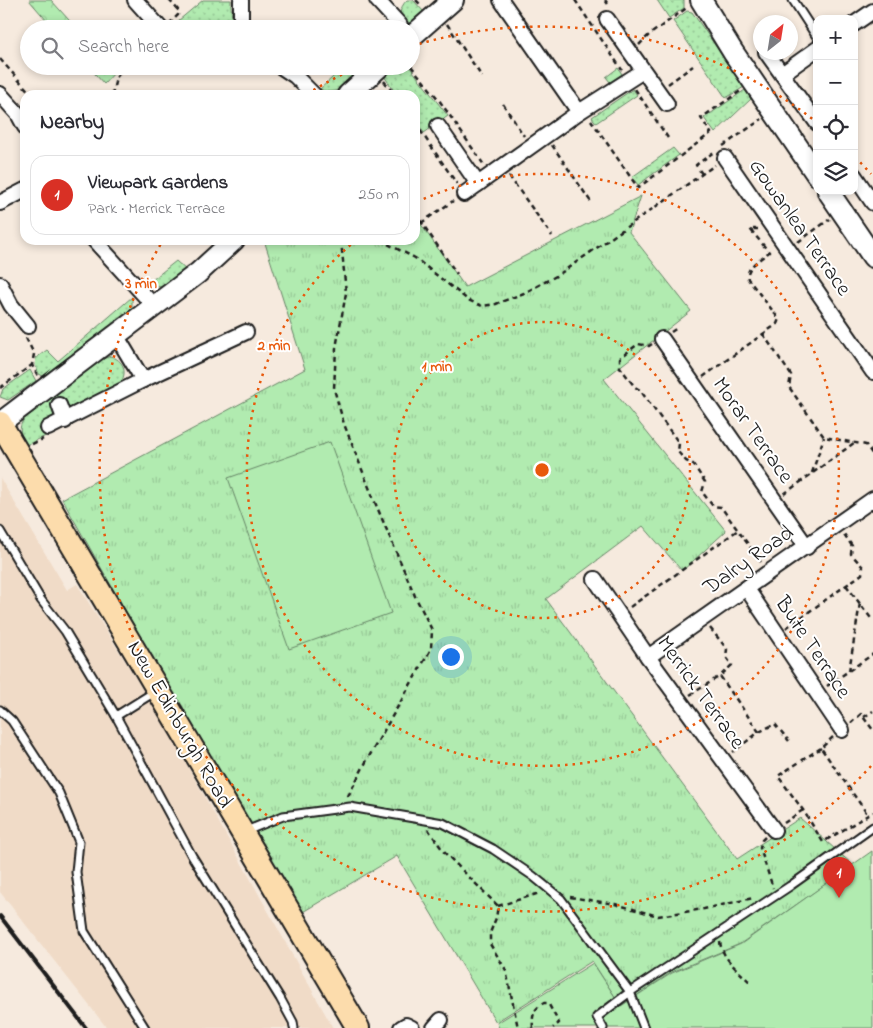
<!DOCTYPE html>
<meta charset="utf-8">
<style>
:root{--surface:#fff;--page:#f2f2f3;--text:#2b2b33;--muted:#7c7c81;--line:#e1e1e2;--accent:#d93025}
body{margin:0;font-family:"Indie Flower",sans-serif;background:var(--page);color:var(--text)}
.controls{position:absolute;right:15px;top:15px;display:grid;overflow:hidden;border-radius:10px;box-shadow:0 2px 8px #0003}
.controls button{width:45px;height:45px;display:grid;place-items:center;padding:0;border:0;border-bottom:1px solid var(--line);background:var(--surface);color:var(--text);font:25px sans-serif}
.compass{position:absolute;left:753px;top:15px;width:45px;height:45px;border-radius:50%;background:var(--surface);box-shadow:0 2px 8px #0003;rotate:30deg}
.you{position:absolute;left:450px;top:656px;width:18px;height:18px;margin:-12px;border:4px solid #fff;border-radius:50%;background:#1a73e8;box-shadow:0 0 0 8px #1a73e833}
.badge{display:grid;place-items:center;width:32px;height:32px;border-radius:50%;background:var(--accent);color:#fff;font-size:16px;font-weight:700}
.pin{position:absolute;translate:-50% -41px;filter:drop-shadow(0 1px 2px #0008)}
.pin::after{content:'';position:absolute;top:26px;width:18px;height:15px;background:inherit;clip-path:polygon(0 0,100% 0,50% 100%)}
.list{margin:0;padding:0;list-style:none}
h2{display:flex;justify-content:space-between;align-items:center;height:65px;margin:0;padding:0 20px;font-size:21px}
h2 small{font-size:16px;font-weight:400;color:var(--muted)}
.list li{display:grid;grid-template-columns:32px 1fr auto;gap:15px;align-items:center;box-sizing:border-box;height:80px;margin:0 10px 10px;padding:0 10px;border:1px solid var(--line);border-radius:15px}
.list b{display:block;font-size:19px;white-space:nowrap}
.list p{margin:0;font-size:16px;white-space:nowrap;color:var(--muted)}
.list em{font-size:16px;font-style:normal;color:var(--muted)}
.icon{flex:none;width:28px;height:28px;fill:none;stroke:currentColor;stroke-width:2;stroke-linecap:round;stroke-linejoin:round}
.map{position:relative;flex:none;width:873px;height:1028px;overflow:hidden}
.search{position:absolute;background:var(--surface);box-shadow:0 2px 8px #0003;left:20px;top:20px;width:400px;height:55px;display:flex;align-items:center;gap:12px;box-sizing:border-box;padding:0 18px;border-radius:28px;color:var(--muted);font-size:19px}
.panel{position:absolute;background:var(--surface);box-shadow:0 2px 8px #0003;left:20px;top:90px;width:400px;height:155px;border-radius:15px}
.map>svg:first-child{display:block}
.built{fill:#f0dbc7}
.grass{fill:url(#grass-dots);stroke:#668466}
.forest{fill:url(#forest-crowns);stroke:#668466}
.park{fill:url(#park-tufts);stroke:#668466}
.garden{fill:#b1ebb0;stroke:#668466}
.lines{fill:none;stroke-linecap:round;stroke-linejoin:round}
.lane-casing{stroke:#1c1c1c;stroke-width:11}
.street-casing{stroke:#1c1c1c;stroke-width:18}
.secondary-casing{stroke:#1c1c1c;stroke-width:24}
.primary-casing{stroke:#1c1c1c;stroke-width:26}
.path{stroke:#1c1c1c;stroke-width:2.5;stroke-dasharray:5 4;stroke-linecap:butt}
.lane{stroke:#fff;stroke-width:7}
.street{stroke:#fff;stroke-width:14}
.secondary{stroke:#fff;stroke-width:20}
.primary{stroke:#fcdcac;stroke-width:22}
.rail{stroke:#1c1c1c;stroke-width:4}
.ring{fill:none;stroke:#e8590c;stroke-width:2.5;stroke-dasharray:2.5 5}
.labels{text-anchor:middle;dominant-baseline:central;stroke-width:4;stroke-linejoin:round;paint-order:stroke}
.street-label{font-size:22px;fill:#1c1c1c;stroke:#fff}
.centre{fill:#e8590c;stroke:#fff;stroke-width:2.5}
.ring-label{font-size:15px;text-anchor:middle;font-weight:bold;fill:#e8590c;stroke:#fff;stroke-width:4;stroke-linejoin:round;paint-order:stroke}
</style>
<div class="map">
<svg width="873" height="1028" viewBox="0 0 873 1028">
<defs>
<pattern id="grass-dots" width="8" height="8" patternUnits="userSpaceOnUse" patternTransform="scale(1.25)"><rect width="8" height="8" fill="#b1ebb0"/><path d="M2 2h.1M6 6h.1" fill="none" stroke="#98c997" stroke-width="1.8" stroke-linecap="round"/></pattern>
<pattern id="forest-crowns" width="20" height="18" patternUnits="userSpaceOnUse" patternTransform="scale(1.25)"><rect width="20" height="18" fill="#b1ebb0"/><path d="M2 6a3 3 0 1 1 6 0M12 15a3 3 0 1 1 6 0" fill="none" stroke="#98c997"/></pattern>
<pattern id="park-tufts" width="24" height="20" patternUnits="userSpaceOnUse" patternTransform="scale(1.25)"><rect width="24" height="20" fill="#b1ebb0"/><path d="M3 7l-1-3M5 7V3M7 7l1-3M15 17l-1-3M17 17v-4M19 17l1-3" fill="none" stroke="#98c997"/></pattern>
</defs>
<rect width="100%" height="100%" fill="#f6eade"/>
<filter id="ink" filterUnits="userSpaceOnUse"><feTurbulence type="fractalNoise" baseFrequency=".02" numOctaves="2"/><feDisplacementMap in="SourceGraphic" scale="10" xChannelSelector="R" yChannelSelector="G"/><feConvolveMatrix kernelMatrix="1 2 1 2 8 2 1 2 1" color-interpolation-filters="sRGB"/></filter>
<g filter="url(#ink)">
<path class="built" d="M0,478L67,590L77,584L162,720L333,1028H107L0,892Z"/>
<g class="grass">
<path d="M203,0H231C230,10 235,22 226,29H178L172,26Z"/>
<path d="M407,0H413L424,12L406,29H400C400,17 398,9 407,0Z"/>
<path d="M657,0H684V8L669,18Z"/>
<path d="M687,11L692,12L744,87L726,98L673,21Z"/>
<path d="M345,66H366C353,78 338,99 320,89Z"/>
<path d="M394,66H409L448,116L424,133L415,120V95H397L384,76Z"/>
<path d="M618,68L622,74L610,82L606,77Z"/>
<path d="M633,89L637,95L596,123L592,117Z"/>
<path d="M745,90L751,99L715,133L704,118Z"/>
<path d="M673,148L679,155L638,185L632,177Z"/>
<path d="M176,261L187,271C175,279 162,293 147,284Z"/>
<path d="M132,297V307L129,312L43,376L39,374L35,365L36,358L47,350L58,361Z"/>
<path d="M110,356C124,360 128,372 120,384L69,410L67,409L56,417L48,435L26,445C21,436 17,428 24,419L101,360Z"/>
<path d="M30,370L36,381L8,400L0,397L3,389Z"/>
</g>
<g class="forest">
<path d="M29,0H51L77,29H54Z"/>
<path d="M88,66H112L116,71L104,84Z"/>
</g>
<path class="park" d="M641,196L629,232L691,311L604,379L726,531L682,571L643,526L546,599L737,859L800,818L853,865L740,944L672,972L621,1006L592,961L496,1022L397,856L301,913L182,710L62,499L305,369L264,240H415V216L465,287Z"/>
<g class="garden">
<path d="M330,442L391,613L289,649L228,478Z"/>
<path d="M872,851L873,1028H499L497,1023L593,963L621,1006L672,973L741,944Z"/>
</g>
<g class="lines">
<defs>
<g id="lane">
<path d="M793,0L817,37"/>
<path d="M0,531L41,600L65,631L116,716L156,691"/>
<path d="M0,710L12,721L59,793L79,842L76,872L84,931L145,1028"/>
<path d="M116,716L192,856L280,998L293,1022L294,1028"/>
<path d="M246,831L283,816L350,807L443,823L493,849L533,876L561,899L630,992L790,886L873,827"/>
<path d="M603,1028L597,1017L630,992L644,1028"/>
</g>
<g id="street">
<path d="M135,0L161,29"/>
<path d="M241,0V19L243,29"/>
<path d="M377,0L400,25"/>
<path d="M607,19L667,104"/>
<path d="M854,24L873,11"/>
<path d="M766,52L817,123"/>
<path d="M280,66L295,76L314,95"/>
<path d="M782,74L817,49"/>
<path d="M0,94L18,114L25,127"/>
<path d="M579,112L643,71"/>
<path d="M438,126L478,184"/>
<path d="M725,158L873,372"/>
<path d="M854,175L873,203"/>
<path d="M464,194L579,112L501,0"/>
<path d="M0,203L25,190"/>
<path d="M94,240L154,306"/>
<path d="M0,284L11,305L28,326"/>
<path d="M662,339L807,547"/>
<path d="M143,380L246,332"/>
<path d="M59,405L65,421"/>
<path d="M48,428L143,380L116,335"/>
<path d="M595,579L648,657L774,830"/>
<path d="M747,589L842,730"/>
<path d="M648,657L873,499"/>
<path d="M401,1028L406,1025L412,1028"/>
<path d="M434,1028L441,1020"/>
</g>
<g id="secondary">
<path d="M701,0L733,52L817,175"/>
<path d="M411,37L453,0"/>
<path d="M348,95L380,66"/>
<path d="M828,191L873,257"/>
<path d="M0,423L198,273L234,240"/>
</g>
<path id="primary" d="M0,423L358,1028"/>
</defs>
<use href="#lane" class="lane-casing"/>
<use href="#street" class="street-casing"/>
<use href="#secondary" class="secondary-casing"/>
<use href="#primary" class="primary-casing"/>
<g class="path">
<path d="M169,0L179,11L178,15L170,23"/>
<path d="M416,0L422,6"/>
<path d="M575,0L622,70"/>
<path d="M605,0L610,7"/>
<path d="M447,24L482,77"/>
<path d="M639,45L649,35L688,7"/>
<path d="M0,59L32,95"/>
<path d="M411,66L439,100L484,165"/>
<path d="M384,81L395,95"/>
<path d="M668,84L693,66"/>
<path d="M635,89L668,138"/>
<path d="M112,95L116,78L125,66"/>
<path d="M503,104L524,136"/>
<path d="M591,120L638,188L711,133L701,118L742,90"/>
<path d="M415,123L457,184"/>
<path d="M552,145L591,202"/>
<path d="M723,146L762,119"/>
<path d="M702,174L696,165L714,152"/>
<path d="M509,176L552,236"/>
<path d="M415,213L457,274"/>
<path d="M421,223L453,201"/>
<path d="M341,240L346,293L336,348L334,389L344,424L374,500L415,596L432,630L431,649L367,760L347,798"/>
<path d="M380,240L415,258L468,300L482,306L496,304L524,293L558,275L715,165"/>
<path d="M798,242L830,219"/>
<path d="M671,332L677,328"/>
<path d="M763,334L791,375L789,387L824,437L866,445L873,455"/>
<path d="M26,338L34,354L32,365L38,376"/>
<path d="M652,344L649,346L638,344L620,358V367L635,387L640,390L679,443L678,452L686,461L693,464L705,482L702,492L713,506L721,507L761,562"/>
<path d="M703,377L777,324L779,319L748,279C745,267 761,259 769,252L750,229H759"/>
<path d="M0,388L32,365"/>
<path d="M32,444L43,439"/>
<path d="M812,473L824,437"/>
<path d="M784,494L854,443"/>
<path d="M846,585L873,621"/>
<path d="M630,607L738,530"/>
<path d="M710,628L727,649L726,657L732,665L720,676"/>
<path d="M786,628L862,574L863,567L851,554L852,546L844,534"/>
<path d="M849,671L860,603"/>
<path d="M827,686L873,654"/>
<path d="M690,695L720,676L759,732L733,752"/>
<path d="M864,717L873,711"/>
<path d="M851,723L861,714L873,730"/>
<path d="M759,732L775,724L789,741"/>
<path d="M833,737L821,748L868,815"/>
<path d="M821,748L778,776L803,810L823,842L873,812"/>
<path d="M784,823L803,810"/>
<path d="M428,829L444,852L498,906L496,918L490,933V944L506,970L518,1028"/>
<path d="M765,837L762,840L760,848L773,888"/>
<path d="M570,897L615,904L658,916L704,909L753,898"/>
<path d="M498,906L540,893"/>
<path d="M720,942C722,959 741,973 752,984"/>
<path d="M533,1028C532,1016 533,1009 544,1003H548L559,1023L553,1028"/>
</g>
<use href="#lane" class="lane"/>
<use href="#street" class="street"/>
<use href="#secondary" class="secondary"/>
<use href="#primary" class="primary"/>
<path class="rail" d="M0,916L86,1028"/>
</g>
</g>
<g class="ring">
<circle cx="542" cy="470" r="148"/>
<path d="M417 202A296 296 0 1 1 354 242"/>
<path d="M871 766A443 443 0 0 1 162 242M307 94A443 443 0 0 1 358 67M412 46A443 443 0 0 1 815 121M855 157A443 443 0 0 1 871 174"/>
</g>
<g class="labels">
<g class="street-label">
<text transform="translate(799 228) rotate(55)">Gowanlea Terrace</text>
<text transform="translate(752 431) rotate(55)">Morar Terrace</text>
<text transform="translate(749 561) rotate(-35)">Dalry Road</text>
<text transform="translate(812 648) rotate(56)">Bute Terrace</text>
<text transform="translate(700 693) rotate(54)">Merrick Terrace</text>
<text transform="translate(179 725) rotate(60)">New Edinburgh Road</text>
</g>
</g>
<circle cx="542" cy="470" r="8" class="centre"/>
<g class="ring-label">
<text x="141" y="288">3 min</text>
<text x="274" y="350">2 min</text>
<text x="437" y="371">1 min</text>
</g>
</svg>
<div class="controls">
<button>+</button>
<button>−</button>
<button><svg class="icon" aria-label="locate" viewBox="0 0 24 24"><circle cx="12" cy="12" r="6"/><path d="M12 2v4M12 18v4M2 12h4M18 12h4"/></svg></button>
<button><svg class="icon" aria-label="layers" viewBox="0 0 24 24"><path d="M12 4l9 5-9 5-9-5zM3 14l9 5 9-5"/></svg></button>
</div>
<svg class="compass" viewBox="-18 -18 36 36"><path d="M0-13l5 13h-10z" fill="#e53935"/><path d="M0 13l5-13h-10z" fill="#7c7c81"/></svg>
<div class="you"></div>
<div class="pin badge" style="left:839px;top:898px">1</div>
<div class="search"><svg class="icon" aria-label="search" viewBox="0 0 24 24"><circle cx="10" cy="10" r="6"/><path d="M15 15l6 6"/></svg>Search here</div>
<section class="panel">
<h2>Nearby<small></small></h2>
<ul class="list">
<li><span class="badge">1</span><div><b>Viewpark Gardens</b><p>Park · Merrick Terrace</p></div><em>250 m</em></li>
</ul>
</section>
</div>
